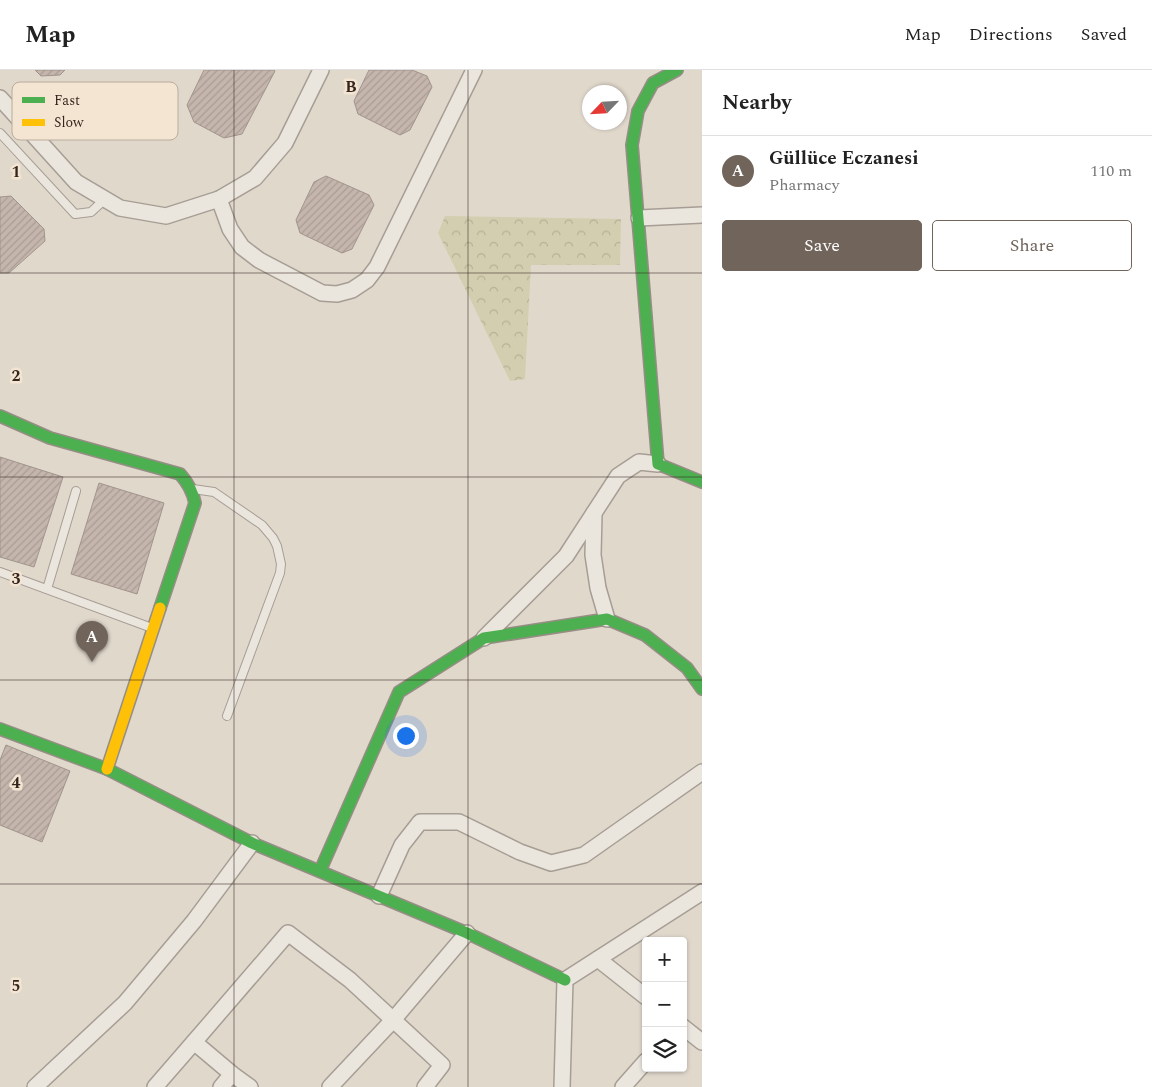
<!DOCTYPE html>
<meta charset="utf-8">
<style>
:root{--surface:#fff;--page:#f2f2f2;--text:#222;--muted:#767676;--line:#e0e0e0;--accent:#71645b}
body{margin:0;font-family:Spectral,serif;background:var(--page);color:var(--text)}
.controls{position:absolute;right:15px;bottom:15px;display:grid;overflow:hidden;border-radius:5px;box-shadow:0 1px 4px #0004}
.controls button{width:45px;height:45px;display:grid;place-items:center;padding:0;border:0;border-bottom:1px solid var(--line);background:var(--surface);color:var(--text);font:25px sans-serif}
.compass{position:absolute;left:582px;top:15px;width:45px;height:45px;border-radius:50%;background:var(--surface);box-shadow:0 1px 4px #0004;rotate:245deg}
.you{position:absolute;left:405px;top:665px;width:18px;height:18px;margin:-12px;border:4px solid #fff;border-radius:50%;background:#1a73e8;box-shadow:0 0 0 8px #1a73e833}
.badge{display:grid;place-items:center;width:32px;height:32px;border-radius:50%;background:var(--accent);color:#fff;font-size:16px;font-weight:700}
.pin{position:absolute;translate:-50% -41px;filter:drop-shadow(0 1px 2px #0008)}
.pin::after{content:'';position:absolute;top:26px;width:18px;height:15px;background:inherit;clip-path:polygon(0 0,100% 0,50% 100%)}
.list{margin:0;padding:0;list-style:none}
h2{display:flex;justify-content:space-between;align-items:center;height:65px;margin:0;padding:0 20px;font-size:21px}
h2 small{font-size:16px;font-weight:400;color:var(--muted)}
.list li{display:grid;grid-template-columns:32px 1fr auto;gap:15px;align-items:center;box-sizing:border-box;height:70px;padding:0 20px;border-top:1px solid var(--line)}
.list b{display:block;font-size:19px;white-space:nowrap}
.list p{margin:0;font-size:16px;white-space:nowrap;color:var(--muted)}
.list em{font-size:16px;font-style:normal;color:var(--muted)}
.actions{display:flex;gap:10px;padding:15px 20px}
.actions a{flex:1;padding:11px 0;border:1px solid var(--accent);border-radius:5px;text-align:center;font-size:18px;color:var(--accent)}
.actions .main{background:var(--accent);color:#fff}
.icon{flex:none;width:28px;height:28px;fill:none;stroke:currentColor;stroke-width:2;stroke-linecap:round;stroke-linejoin:round}
.map{position:relative;flex:none;width:702px;height:1017px;overflow:hidden}
header{display:flex;align-items:center;gap:30px;box-sizing:border-box;height:70px;padding:0 25px;background:var(--surface);border-bottom:1px solid var(--line)}
header strong{font-size:24px}
nav{display:flex;gap:28px;margin-inline-start:auto;font-size:18px}
main{display:flex}
aside{flex:1;background:var(--surface)}
.map>svg:first-child{display:block}
.park{fill:url(#park-crowns)}
.building{fill:url(#building-hatch);stroke:#a1948c}
.lines{fill:none;stroke-linecap:round;stroke-linejoin:round}
.lane-casing{stroke:#a69e95;stroke-width:10}
.street-casing{stroke:#a69e95;stroke-width:18}
.fast-casing{stroke:#968d85;stroke-width:14}
.slow-casing{stroke:#968d85;stroke-width:14}
.lane{stroke:#eae5dd;stroke-width:8}
.street{stroke:#eae5dd;stroke-width:15}
.fast{stroke:#4caf50;stroke-width:11}
.slow{stroke:#ffc107;stroke-width:11}
.grid{fill:none;stroke:#34261e;stroke-width:1;stroke-opacity:0.55}
.key{fill:#f3e5d2;stroke:#baac9c;stroke-width:1}
.key-label{font-size:14px;fill:#34261e}
.grid-label{font-size:16px;text-anchor:middle;font-weight:bold;fill:#34261e;stroke:#f3e5d2;stroke-width:5;stroke-linejoin:round;paint-order:stroke}
</style>
<header>
<strong>Map</strong>
<nav><a>Map</a><a>Directions</a><a>Saved</a></nav>
</header>
<main>
<div class="map">
<svg width="702" height="1017" viewBox="0 0 702 1017">
<defs>
<pattern id="park-crowns" width="20" height="18" patternUnits="userSpaceOnUse" patternTransform="scale(1.25)"><rect width="20" height="18" fill="#d3ceaf"/><path d="M2 6a3 3 0 1 1 6 0M12 15a3 3 0 1 1 6 0" fill="none" stroke="#b6b196"/></pattern>
<pattern id="building-hatch" width="6" height="6" patternUnits="userSpaceOnUse" patternTransform="scale(1.25)"><rect width="6" height="6" fill="#c5b6ad"/><path d="M-1 1l2-2M0 6l6-6M5 7l2-2" fill="none" stroke="#aa9c94"/></pattern>
</defs>
<rect width="100%" height="100%" fill="#e1d8cc"/>
<path class="park" d="M445,146L621,149L620,195H531L525,309L510,311L438,163Z"/>
<g class="building">
<path d="M35,0H65L60,5L41,6Z"/>
<path d="M204,0H274L275,1L242,64L224,68L194,52L187,35Z"/>
<path d="M369,0H412L427,6L432,17L410,60L400,65L358,44L354,31Z"/>
<path d="M326,106L369,125L374,135L352,179L342,183L300,163L296,150L314,112Z"/>
<path d="M11,126L44,159L45,171L9,203H0V127Z"/>
<path d="M0,387L63,407L34,497L0,487Z"/>
<path d="M99,413L164,433L137,524L71,504Z"/>
<path d="M6,675L70,701L42,772L0,755V690Z"/>
</g>
<g class="lines">
<defs>
<g id="lane">
<path d="M0,63L75,144L91,142L105,129"/>
<path d="M193,419L214,422L262,455L273,468L277,476L281,494L280,503L227,646"/>
<path d="M0,502L152,558"/>
<path d="M47,519L76,421"/>
</g>
<g id="street">
<path d="M0,28L76,112L120,138L166,146L219,129L255,108L285,73L321,0"/>
<path d="M219,129L230,159L242,177L259,190L322,223L337,224L352,220L367,210L377,197L474,0"/>
<path d="M639,148L702,145"/>
<path d="M594,443L593,485L598,518L607,549"/>
<path d="M484,568L566,486L618,406L639,392L658,394"/>
<path d="M379,826L402,775L420,752H459L520,782L551,793L584,785L702,702"/>
<path d="M598,889L646,927"/>
<path d="M683,957L702,972"/>
<path d="M194,972L288,863L350,910L442,995L425,1017"/>
<path d="M35,1017L125,933L194,851L252,773"/>
<path d="M155,1017L194,972L232,1004L250,1017"/>
<path d="M221,1017L232,1004"/>
<path d="M330,1017L393,950L467,863"/>
<path d="M562,1017L565,910L702,822"/>
<path d="M623,1017L646,991"/>
</g>
<g id="fast">
<path d="M677,0L653,13L638,41L632,75L658,394L702,412"/>
<path d="M0,346L50,368L180,404C188,413 193,422 195,433L160,538"/>
<path d="M0,659L107,699L252,773L467,863L565,910"/>
<path d="M320,801L399,622L484,568L607,549L645,565L687,598L702,619"/>
</g>
<path id="slow" d="M107,699L160,538"/>
</defs>
<use href="#lane" class="lane-casing"/>
<use href="#street" class="street-casing"/>
<use href="#fast" class="fast-casing"/>
<use href="#slow" class="slow-casing"/>
<use href="#lane" class="lane"/>
<use href="#street" class="street"/>
<use href="#fast" class="fast"/>
<use href="#slow" class="slow"/>
</g>
<path class="grid" d="M234,0V1017M468,0V1017M0,203H702M0,407H702M0,610H702M0,814H702"/>
<rect x="12" y="12" width="166" height="58" rx="8" class="key"/>
<rect x="22" y="27" width="23" height="6" fill="#4caf50"/>
<rect x="22" y="49" width="23" height="7" fill="#ffc107"/>
<g class="key-label">
<text x="54" y="35">Fast</text>
<text x="54" y="57">Slow</text>
</g>
<g class="grid-label">
<text x="351" y="22">B</text>
<text x="16" y="107">1</text>
<text x="16" y="311">2</text>
<text x="16" y="514">3</text>
<text x="16" y="718">4</text>
<text x="16" y="921">5</text>
</g>
</svg>
<div class="controls">
<button>+</button>
<button>−</button>
<button><svg class="icon" aria-label="layers" viewBox="0 0 24 24"><path d="M12 4l9 5-9 5-9-5zM3 14l9 5 9-5"/></svg></button>
</div>
<svg class="compass" viewBox="-18 -18 36 36"><path d="M0-13l5 13h-10z" fill="#e53935"/><path d="M0 13l5-13h-10z" fill="#767676"/></svg>
<div class="you"></div>
<div class="pin badge" style="left:92px;top:592px">A</div>
</div>
<aside>
<h2>Nearby<small></small></h2>
<ul class="list">
<li><span class="badge">A</span><div><b>Güllüce Eczanesi</b><p>Pharmacy</p></div><em>110 m</em></li>
</ul>
<div class="actions"><a class="main">Save</a><a>Share</a></div>
</aside>
</main>
